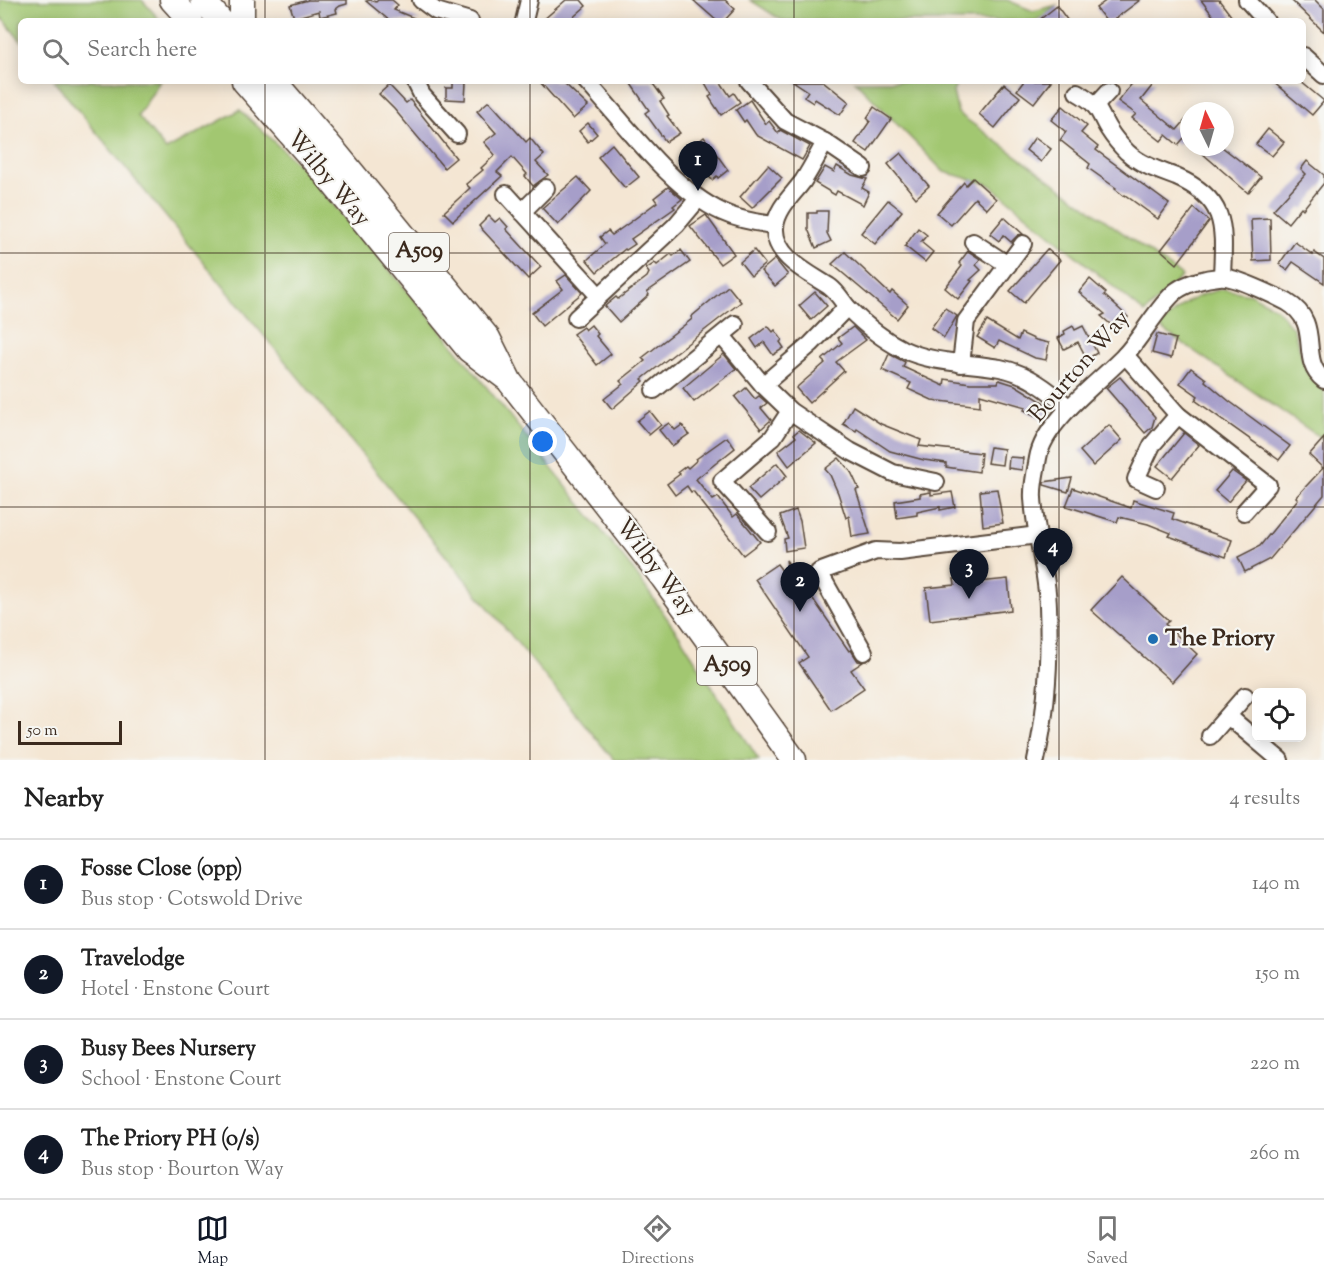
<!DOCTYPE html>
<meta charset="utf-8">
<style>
:root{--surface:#fff;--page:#f2f2f2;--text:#222;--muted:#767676;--line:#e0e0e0;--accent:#111827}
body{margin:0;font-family:"Sorts Mill Goudy",serif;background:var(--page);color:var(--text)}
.controls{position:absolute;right:18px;bottom:18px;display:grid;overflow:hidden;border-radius:9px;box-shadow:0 3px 15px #0003}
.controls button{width:54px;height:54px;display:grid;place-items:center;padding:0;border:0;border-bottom:2px solid var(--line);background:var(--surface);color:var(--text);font:30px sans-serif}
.compass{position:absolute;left:1180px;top:102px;width:54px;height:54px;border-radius:50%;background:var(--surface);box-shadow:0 3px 15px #0003;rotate:355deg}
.scale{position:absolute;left:18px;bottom:15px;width:104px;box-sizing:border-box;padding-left:6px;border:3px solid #3b2a1e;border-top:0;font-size:16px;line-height:21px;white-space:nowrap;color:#3b2a1e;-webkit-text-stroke:4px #f6f6f2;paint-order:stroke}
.you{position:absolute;left:543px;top:442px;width:21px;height:21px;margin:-15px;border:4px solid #fff;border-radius:50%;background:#1a73e8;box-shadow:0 0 0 9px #1a73e833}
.badge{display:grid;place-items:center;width:39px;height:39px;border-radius:50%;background:var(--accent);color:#fff;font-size:20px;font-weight:700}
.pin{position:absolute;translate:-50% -50px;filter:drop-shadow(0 2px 3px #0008)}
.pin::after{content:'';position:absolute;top:32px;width:21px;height:18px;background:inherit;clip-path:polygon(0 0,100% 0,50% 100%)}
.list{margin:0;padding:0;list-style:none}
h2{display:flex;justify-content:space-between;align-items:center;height:78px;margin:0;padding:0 24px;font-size:26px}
h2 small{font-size:20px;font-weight:400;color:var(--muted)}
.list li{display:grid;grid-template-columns:39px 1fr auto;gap:18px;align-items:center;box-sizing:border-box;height:90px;padding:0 24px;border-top:2px solid var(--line)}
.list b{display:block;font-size:22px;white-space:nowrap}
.list p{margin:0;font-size:20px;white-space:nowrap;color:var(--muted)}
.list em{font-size:20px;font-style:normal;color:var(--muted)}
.icon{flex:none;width:33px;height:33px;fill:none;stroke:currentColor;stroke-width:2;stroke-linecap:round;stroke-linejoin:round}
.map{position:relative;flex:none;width:1324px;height:760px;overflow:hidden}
.search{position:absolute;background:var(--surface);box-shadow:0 3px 15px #0003;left:18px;right:18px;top:18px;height:66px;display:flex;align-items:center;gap:15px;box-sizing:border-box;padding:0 21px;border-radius:9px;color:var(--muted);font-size:22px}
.sheet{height:438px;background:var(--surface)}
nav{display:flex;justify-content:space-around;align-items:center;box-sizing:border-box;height:84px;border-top:2px solid var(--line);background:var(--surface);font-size:16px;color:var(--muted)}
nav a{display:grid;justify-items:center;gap:3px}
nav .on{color:var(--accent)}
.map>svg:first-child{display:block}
.green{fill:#a2c771;stroke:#6e7848;stroke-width:1.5}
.building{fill:#a69ec9}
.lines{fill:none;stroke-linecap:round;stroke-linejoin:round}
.minor-casing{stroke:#574639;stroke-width:20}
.highway-casing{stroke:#574639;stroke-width:27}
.minor{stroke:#fff;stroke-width:16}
.highway{stroke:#fff;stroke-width:24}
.grid{fill:none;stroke:#3b2a1e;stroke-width:1.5;stroke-opacity:0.55}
.poi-dot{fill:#1f6fb2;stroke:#f6f6f2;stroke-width:2}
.labels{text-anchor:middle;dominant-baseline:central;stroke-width:4.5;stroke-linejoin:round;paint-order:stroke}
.shield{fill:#f6f6f2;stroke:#73675e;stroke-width:1.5}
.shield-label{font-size:22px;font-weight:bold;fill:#3b2a1e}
.street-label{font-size:24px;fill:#3b2a1e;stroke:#f6f6f2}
.poi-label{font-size:24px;font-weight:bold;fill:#3b2a1e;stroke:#f6f6f2;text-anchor:start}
</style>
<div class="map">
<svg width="1324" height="760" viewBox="0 0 1324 760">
<rect width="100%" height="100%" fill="#f6f6f2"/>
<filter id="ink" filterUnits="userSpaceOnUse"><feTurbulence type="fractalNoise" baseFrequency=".0167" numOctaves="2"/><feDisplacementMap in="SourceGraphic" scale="12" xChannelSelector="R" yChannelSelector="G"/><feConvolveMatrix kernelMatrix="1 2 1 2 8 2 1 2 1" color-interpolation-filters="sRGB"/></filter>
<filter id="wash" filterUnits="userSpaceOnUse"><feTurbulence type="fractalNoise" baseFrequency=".008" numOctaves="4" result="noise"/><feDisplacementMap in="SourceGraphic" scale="24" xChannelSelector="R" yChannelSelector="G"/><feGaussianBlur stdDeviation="1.35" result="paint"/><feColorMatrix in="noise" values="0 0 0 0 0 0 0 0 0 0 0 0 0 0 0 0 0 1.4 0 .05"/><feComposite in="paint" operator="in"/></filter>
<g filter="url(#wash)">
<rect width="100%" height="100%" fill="#f4e6d3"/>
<g class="green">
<path d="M0,0H142L161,21H21V41L0,16Z"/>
<path d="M750,0H1007L1033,11L1058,5L1035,21H783Z"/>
<path d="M54,81H160L138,116L166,150L240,110L302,168L440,329L634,571L681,638L759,760H614Z"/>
<path d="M855,81H958L953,92L958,113L1182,276L1145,313L989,184L944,172Z"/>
<path d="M1223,289L1251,294L1276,308L1293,328L1307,372L1324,388V440L1159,327C1182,304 1191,296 1223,289Z"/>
</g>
<g id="blocks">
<g class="building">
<path d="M308,0H347V4L340,6L336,9L337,13L320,17L319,11L294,18L290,5Z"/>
<path d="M370,0L376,2L378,0H392L398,5L394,10L421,21H390L366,1Z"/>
<path d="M566,0H581L586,6L569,21H542Z"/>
<path d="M693,0H725L735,9L724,21H717Z"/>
<path d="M1107,0H1140L1112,21H1106L1096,8Z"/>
<path d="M1201,0H1219L1235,21H1217Z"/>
<path d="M1291,0H1315L1324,9V32Z"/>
<path d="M1057,6L1068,21H1038Z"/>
<path d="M539,81H562L588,106L573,119Z"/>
<path d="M629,81H651L664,99L660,101L669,115L667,116L680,133L666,142L645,113L649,110Z"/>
<path d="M704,81H720L730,96L734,93L740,102L721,115L709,97L712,95Z"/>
<path d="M793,81H823L849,102L840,115L815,99L813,103L804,97L808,91Z"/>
<path d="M1024,81H1051L1034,103L1017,90Z"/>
<path d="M1134,81H1156L1141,100L1177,130L1189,116V142L1184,138L1178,145L1166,135L1161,141L1132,118L1136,114L1118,101Z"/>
<path d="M1272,81H1300L1324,101L1312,115Z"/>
<path d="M453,82L466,83L465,100L446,99V88H453Z"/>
<path d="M1004,84L1020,97L995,128L979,114Z"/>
<path d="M389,85L406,103L410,100L456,158L444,168L394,109L379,94Z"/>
<path d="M750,100L766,124L769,121L778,133L780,130L810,146L802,160L756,135L746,120L744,122L736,110Z"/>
<path d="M489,101L526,142L530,138L544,155L536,162L548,175L533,186L525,176L527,174L512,157L497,172L502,176L453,221L444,212L470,188L466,184L483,170L481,168L495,155L484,142L496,133L477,111Z"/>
<path d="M1063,106L1087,126L1081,133L1098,147L1096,150L1169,204L1158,219L1125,195L1124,196L1115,189L1116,188L1088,168L1090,164L1060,140L1066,132L1051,120Z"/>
<path d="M874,107L891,119L868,152L855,143L870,121L867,118Z"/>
<path d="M588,123L597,134L588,142L579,131Z"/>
<path d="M1268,129L1284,142L1272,156L1256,144Z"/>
<path d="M704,137L728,170L718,178L717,176L712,180L695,161L693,163L685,153Z"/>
<path d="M1035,137L1051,149L1041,162L1026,150Z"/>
<path d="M612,144L639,177L625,188L598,157Z"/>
<path d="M1195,147H1222L1261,177L1248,193Z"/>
<path d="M901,153L929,186L916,198L888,164Z"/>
<path d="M1307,161L1324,175V183L1303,209L1301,207L1288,223L1273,210L1306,174L1301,169Z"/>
<path d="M768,165L782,178L752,208L740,197Z"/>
<path d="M837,166L852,175L867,179L862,188L869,192L863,205L837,191L835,195L815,183L825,167L834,172Z"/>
<path d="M578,177L591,191L558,225L542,208Z"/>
<path d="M973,178L996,199L987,209L975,198L951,225L937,213L964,182L966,185Z"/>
<path d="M668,187L682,199L673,206L675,208L631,239L635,244L626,250L625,249L597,272L587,260L605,244L600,237L608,231L612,235L629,223L657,202L654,198Z"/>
<path d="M888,200L902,211L875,244L861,233Z"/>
<path d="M1194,208L1209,221L1177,264L1161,250Z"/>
<path d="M817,211H828L827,233L831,241L816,248L808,229V213H817Z"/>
<path d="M706,215L734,254L720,264L690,226Z"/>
<path d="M489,216L495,222L500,218L508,227L506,229L541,267L528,279L479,226Z"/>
<path d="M1004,217L1023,234L1018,235L1011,242L1003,235L999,241L990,234Z"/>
<path d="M1270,218L1271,260L1253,261L1251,219Z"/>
<path d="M918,228L927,235L921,242L933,252L925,262L905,246Z"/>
<path d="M1295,242L1313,255L1314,252L1324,259V283L1293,262L1287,270L1279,264Z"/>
<path d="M1047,249L1060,260L1024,303L1010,291Z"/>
<path d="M681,250L690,262L647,292L649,295L619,322L605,306L616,297L618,299L647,277L649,273L646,269L655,263L657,265L671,254L673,256Z"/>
<path d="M754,250L765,264L751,276L740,262Z"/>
<path d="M968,251L980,259L976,265L981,270L970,280L972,281L958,299L945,288L962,266L959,263Z"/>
<path d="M845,252L890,294L892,291L908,305L897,319L832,264Z"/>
<path d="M775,259L788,275L775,286L761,271Z"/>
<path d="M566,275L582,293L542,326L532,313L563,289L557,281Z"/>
<path d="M1090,279L1106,293L1104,295L1128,317L1117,330L1101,316L1105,314L1079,292Z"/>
<path d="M728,286L741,302L642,379L644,381L612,409L604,399L623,384L620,381L645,361L642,358L692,319L691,317Z"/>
<path d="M815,292L827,306L811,320L799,306Z"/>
<path d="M945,308L957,316L944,338L931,328Z"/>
<path d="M987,321L1018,340L1021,333L1036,340L1049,343L1046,360L1035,358L999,341L995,348L977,337Z"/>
<path d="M591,325L598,334L596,336L611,354L597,365L573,334L583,327L585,330Z"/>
<path d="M768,326L773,332L775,330L782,340L780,342L784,348L773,355L764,342L757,348L751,339Z"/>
<path d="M1073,326L1075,330L1083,326L1097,353L1087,359L1078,342L1064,349L1058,338L1065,334L1064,331Z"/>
<path d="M853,327L866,340L836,362L844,371L809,403L796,388L825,363L822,360L842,343L838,338Z"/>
<path d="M1157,334L1176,339L1171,358L1152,353Z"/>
<path d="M724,354L736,369L694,402L683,388Z"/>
<path d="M889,354L905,362L903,367L944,386L945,379L970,383H998L999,380L1015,385L1051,407L1044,420L1024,410L1026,407L980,394V406L932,400L908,389L911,383L882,370Z"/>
<path d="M1191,368L1206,379L1205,381L1229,401L1290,446L1279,460L1195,400L1198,396L1180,383Z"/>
<path d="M1120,377L1155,417L1152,427L1145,433L1106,388Z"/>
<path d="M746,388L755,399L759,396L767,403L761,408L771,420L761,429L735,397Z"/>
<path d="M853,406L881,424L921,440L919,446L981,453L979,472L946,467V463L924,460L890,451L857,429L856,431L843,424Z"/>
<path d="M650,411L661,425L649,435L637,421Z"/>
<path d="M669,423L675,430L682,425L689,434L672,446L659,430Z"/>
<path d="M1109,425L1122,440L1093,466L1080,451Z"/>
<path d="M799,430L816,443L789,466L778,451L796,437L794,434Z"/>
<path d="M1184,433L1199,445L1172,478L1157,466Z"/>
<path d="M727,437L735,448L696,479L713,500L718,497L733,517L737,514L760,542L743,555L693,491L691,492L687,486L675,495L667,484L680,474L678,472L686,466L688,468L697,460L696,459Z"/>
<path d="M1324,438V495L1270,559L1245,572L1238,557L1260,546L1298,499L1296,497L1323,468L1309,455Z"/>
<path d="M990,447L1004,449L1002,465L987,463Z"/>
<path d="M1009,457L1023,458L1022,470L1008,468Z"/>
<path d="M839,458L851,472L859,489L856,490L870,534L852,537L849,516L846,518L838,493L830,475L825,469Z"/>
<path d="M777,463L787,476L759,500L748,488Z"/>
<path d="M1232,471L1246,481L1228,502L1215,491Z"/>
<path d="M1072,478L1068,492L1044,485V482Z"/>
<path d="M1073,488L1131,508L1133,500L1174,513L1172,519L1232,540L1226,557L1169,536L1171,533L1148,524L1119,517L1117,522L1066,506Z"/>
<path d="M997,489L1003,523L983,526L980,491Z"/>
<path d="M931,492V495L952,492L955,507L940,510V507L917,512V515L897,518L895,501L920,497V494Z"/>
<path d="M796,510L800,521L804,548L785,551L784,539L788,538L780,516Z"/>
<path d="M786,560L849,651L851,650L858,661L863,662L851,670L864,688L831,710L799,663L808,657L755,579L777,564L789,580Z"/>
<path d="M978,576L979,582L1008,579L1011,610L930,620L926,588L955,585L954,579Z"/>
<path d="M1122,577L1169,621L1165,624L1197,654L1172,682L1091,610Z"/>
</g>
</g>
</g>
<g filter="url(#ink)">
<use href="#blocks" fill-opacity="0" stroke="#574639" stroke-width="1.5"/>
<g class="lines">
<defs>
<g id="minor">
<path d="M421,0L436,11L470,21"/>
<path d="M1247,0L1266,21"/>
<path d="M524,21L529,0"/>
<path d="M1303,56L1324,75"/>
<path d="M415,81L422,95L457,134"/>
<path d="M586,81C625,123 670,188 722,212C739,220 757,223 775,225"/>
<path d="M749,81L785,121L825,142L863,168"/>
<path d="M1077,92C1083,96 1091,100 1095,106C1101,113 1104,123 1109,130C1114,138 1121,146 1127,152C1141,165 1158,170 1176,177C1228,199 1224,228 1222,276"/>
<path d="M1095,106L1109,91"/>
<path d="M825,142C818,155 811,169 803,181C792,196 777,208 775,227C773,257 809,273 830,287C838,293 842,301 848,308C864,324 882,339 902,349C934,364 966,362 1000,368C1027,373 1049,390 1069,408"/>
<path d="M506,194L599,296"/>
<path d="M522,212L546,188"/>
<path d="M973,242L1008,265"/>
<path d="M576,318L676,225L698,199"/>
<path d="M722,336L763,385L790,411L850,451L893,473L936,482"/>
<path d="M1125,355L1178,415L1268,485L1244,512"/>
<path d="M961,364L966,321L1023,244"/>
<path d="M763,385L811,344L847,307"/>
<path d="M654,390L735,324"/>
<path d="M1156,488L1136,479L1152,445L1178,415"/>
<path d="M768,532L722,481L773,437L790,411"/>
<path d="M864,652L819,572L876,551L900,552L1038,535"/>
<path d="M1228,716L1280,760"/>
<path d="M1210,736L1245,696"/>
<path d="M1036,760C1047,710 1050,657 1048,606C1047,570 1035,534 1033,498C1032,486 1036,470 1038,458C1044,421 1100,382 1125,355C1141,338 1159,305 1176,291C1187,283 1206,278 1219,277C1233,275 1273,295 1287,302C1324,324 1297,359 1324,380"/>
</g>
<g id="highway">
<path d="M172,0L191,21"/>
<path d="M203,0L221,21"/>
<path d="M242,0V21"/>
<path d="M244,81L322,170L469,350L506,378"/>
<path d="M274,81L337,154L488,338L510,382L663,578L794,760"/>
</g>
</defs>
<use href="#minor" class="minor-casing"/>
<use href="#highway" class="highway-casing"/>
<use href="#minor" class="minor"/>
<use href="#highway" class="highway"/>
</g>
</g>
<path class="grid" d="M265,0V21M530,0V21M794,0V21M1059,0V21M265,81V760M530,81V760M794,81V760M1059,81V760M0,253H1324M0,507H1324"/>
<circle class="poi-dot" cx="1153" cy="639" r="6"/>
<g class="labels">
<g class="shield">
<rect x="389" y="233" width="60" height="38" rx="4.5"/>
<rect x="697" y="647" width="60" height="38" rx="4.5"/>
</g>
<g class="shield-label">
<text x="419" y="252">A509</text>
<text x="727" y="666">A509</text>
</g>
<g class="street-label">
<text transform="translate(328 179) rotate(50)">Wilby Way</text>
<text transform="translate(1080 367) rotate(-49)">Bourton Way</text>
<text transform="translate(655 568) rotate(53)">Wilby Way</text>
</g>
<g class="poi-label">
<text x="1165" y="639">The Priory</text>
</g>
</g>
</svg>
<div class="controls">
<button><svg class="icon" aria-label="locate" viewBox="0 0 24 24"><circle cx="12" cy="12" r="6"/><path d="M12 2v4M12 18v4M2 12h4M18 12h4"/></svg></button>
</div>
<svg class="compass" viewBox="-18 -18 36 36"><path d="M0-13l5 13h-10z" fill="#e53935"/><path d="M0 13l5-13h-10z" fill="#767676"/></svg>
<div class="scale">50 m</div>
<div class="you"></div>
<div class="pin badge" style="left:698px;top:191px">1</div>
<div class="pin badge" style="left:800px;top:612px">2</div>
<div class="pin badge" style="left:969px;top:599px">3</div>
<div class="pin badge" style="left:1053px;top:578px">4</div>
<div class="search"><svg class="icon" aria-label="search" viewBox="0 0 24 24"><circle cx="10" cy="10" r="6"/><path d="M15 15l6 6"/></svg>Search here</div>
</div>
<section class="sheet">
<h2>Nearby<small>4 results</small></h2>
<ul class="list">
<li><span class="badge">1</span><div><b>Fosse Close (opp)</b><p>Bus stop · Cotswold Drive</p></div><em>140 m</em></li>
<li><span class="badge">2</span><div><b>Travelodge</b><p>Hotel · Enstone Court</p></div><em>150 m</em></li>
<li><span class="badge">3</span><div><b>Busy Bees Nursery</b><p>School · Enstone Court</p></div><em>220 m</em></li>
<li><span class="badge">4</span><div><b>The Priory PH (o/s)</b><p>Bus stop · Bourton Way</p></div><em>260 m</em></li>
</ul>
</section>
<nav>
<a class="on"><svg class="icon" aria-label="map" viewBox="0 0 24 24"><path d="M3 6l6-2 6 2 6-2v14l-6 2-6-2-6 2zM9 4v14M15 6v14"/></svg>Map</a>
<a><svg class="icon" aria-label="directions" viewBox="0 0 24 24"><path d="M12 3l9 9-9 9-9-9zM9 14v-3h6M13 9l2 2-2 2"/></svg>Directions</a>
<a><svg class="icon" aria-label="saved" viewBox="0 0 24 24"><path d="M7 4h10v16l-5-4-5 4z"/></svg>Saved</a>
</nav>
